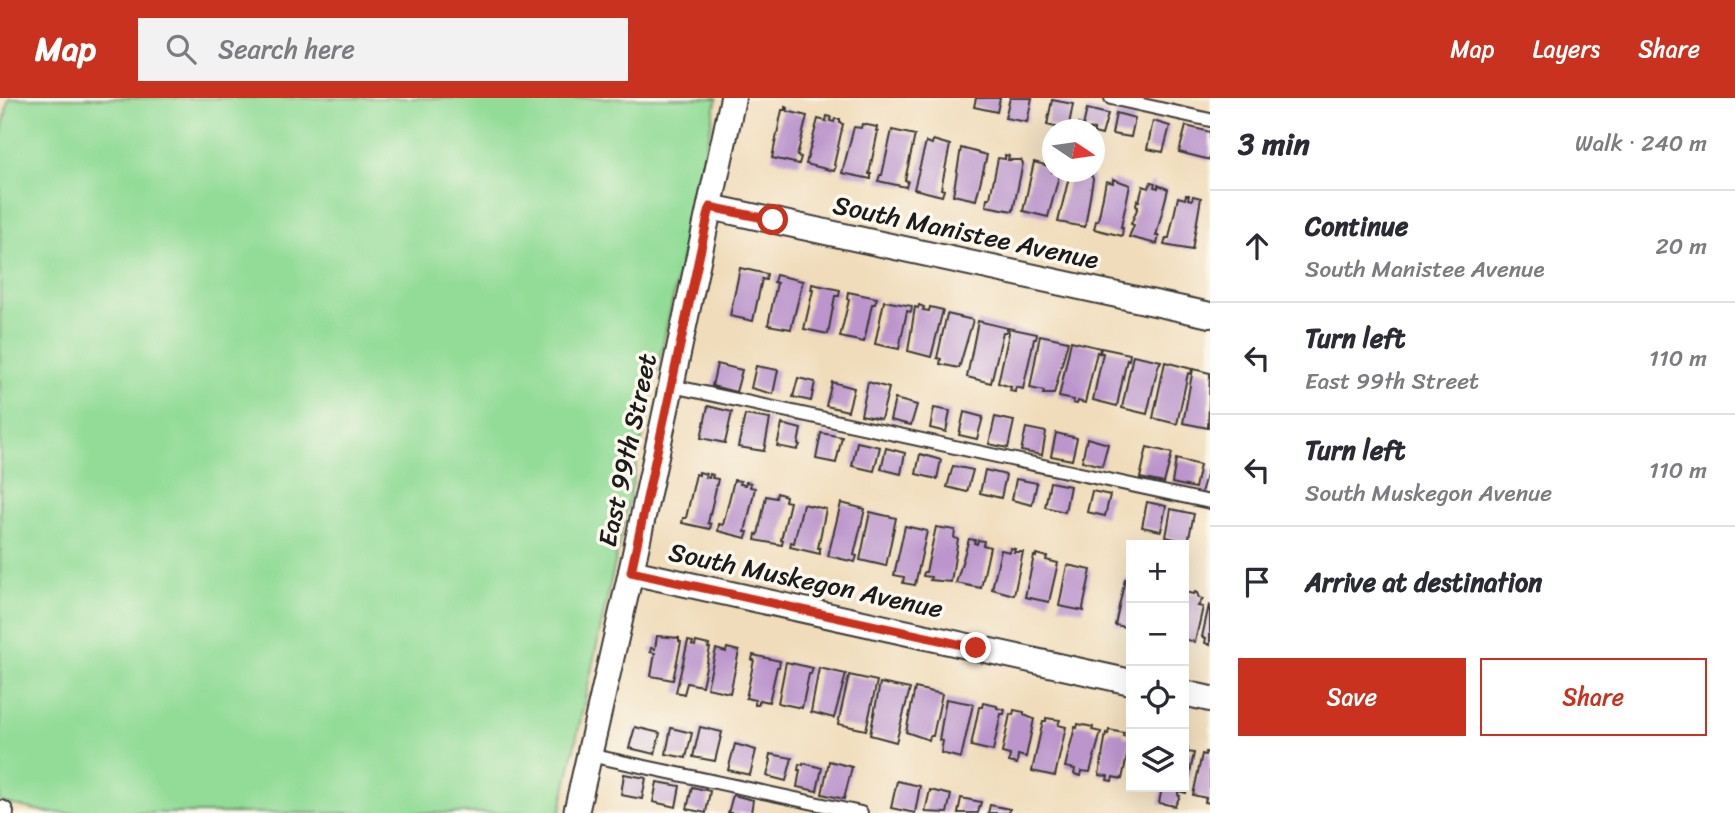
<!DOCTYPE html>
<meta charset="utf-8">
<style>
:root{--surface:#fff;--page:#f2f2f3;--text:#2b2b33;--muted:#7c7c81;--line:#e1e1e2;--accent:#c8321e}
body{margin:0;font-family:Sriracha,sans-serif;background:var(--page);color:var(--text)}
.controls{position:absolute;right:21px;bottom:21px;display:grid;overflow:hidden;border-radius:0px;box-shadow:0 7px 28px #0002}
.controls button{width:63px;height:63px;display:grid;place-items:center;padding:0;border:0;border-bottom:2px solid var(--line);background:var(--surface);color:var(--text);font:35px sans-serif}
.compass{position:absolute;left:1042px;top:21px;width:63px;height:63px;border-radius:50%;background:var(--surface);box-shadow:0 7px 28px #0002;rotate:103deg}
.stop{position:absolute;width:21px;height:21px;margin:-16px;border:5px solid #c8321e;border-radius:50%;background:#fff}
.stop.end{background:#c8321e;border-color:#fff;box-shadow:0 2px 7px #0008}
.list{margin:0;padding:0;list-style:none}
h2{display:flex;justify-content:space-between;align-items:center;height:91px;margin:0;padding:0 28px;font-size:30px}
h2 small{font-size:23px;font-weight:400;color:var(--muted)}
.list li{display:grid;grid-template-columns:46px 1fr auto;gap:21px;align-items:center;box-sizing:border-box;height:112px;padding:0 28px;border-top:2px solid var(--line)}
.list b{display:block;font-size:26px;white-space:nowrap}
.list p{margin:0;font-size:23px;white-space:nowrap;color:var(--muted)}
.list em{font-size:23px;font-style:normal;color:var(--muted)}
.actions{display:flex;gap:14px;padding:21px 28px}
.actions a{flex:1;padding:16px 0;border:2px solid var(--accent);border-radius:0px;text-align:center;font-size:24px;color:var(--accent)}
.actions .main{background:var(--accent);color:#fff}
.icon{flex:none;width:38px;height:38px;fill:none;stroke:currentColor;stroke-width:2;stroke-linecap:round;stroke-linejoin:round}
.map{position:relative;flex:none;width:1210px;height:715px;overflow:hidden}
header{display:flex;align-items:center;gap:42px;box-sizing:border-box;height:98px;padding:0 35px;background:var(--accent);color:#fff}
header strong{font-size:33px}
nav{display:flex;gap:38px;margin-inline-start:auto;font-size:24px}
.search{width:490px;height:63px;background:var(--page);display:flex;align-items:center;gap:18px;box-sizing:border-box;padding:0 24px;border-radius:0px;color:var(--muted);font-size:26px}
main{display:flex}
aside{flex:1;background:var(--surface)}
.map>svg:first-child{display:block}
.green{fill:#93dc97;stroke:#587c5a;stroke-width:2}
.building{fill:#bb95cc}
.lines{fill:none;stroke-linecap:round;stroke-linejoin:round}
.service-casing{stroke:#3c3934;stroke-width:16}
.minor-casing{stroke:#3c3934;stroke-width:28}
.service{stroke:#fff;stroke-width:12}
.minor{stroke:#fff;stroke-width:24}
.route{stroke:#c8321e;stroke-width:9}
.labels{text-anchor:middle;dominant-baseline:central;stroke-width:7;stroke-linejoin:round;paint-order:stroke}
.street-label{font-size:26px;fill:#1c1c1c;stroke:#fbf7ec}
</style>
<header>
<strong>Map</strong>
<div class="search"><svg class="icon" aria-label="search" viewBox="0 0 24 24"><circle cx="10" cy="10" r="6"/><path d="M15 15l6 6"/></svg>Search here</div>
<nav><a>Map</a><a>Layers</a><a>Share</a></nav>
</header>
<main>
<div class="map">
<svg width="1210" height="715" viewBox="0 0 1210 715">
<rect width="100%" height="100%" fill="#fbf7ec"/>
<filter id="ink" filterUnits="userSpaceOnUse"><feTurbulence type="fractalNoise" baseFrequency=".0143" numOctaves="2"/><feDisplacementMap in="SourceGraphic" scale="14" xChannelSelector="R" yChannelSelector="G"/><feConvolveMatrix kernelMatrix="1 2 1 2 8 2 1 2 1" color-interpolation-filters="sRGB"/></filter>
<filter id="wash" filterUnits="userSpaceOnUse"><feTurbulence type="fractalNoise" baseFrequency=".00686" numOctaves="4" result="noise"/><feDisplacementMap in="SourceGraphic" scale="28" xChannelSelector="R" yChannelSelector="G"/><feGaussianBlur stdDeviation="1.57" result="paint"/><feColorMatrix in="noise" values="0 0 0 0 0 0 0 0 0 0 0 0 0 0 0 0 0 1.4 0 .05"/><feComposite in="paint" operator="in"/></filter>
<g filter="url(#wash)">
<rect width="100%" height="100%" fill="#f0dcba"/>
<path class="green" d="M9,0H717L560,715H50L0,704V42Z"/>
<g id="blocks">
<g class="building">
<path d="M976,0H1000L997,14L974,9Z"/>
<path d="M1010,0H1032L1027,24L1005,20Z"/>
<path d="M1052,2L1073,6L1068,32L1047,27Z"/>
<path d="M785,9L788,10L787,13L807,18L797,58L801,59L799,66L772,60L782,12H785Z"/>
<path d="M1087,11L1108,16L1102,37L1094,35V32L1077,30L1078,26L1083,28Z"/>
<path d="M1116,15L1135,20L1131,39L1112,36Z"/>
<path d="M827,18L831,19L830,23L834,24L835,21H840V25L843,26L834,67L836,68L834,73L806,66L818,21L826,23Z"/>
<path d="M1153,23L1170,28L1163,54L1147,51Z"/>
<path d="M862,26L877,29L876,33H878L869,76H871V81L842,75L854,29L861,30Z"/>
<path d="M1186,28L1210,34V62L1179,54Z"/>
<path d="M892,32L915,37L905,82L908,83L906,89L878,83L880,77H882Z"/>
<path d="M933,42L950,47L941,91L944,92L942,98L914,91L926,44L932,46Z"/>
<path d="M961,50L987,57L976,102L953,97Z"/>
<path d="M1005,57L1009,58L1008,62H1021L1023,65L1013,113L986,108L987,100H990L998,60L1005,61Z"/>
<path d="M1034,64L1052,69V74H1060L1048,119L1023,113Z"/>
<path d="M1077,74L1092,78L1093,81L1085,129L1058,124L1070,75L1077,77Z"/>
<path d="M1113,81L1130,87L1121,129H1123L1122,138L1094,131L1096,123H1098L1106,83L1113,85Z"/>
<path d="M1151,84L1155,85L1154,89L1158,90V87L1168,91L1156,138H1159L1157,146L1129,139L1134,127L1131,126L1138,109L1136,108L1137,102L1139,103L1143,88L1149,90Z"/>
<path d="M1186,97H1189L1188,101L1192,102L1193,98L1201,100L1192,152L1164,147L1166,140H1169L1178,99L1185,101Z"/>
<path d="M740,170L767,176L766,182L762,181L753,223L730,218Z"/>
<path d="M776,177L803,183L791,231L768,227L777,185L774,184Z"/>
<path d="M812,186L840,192L839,198H835L828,236L804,231L813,192H811Z"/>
<path d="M848,194L877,200L875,206H872L864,244L840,239L849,202L847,201Z"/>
<path d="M884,203L912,208L911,214L907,213L899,251L875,246Z"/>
<path d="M919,207L924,209L923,212L929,213L930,209L943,212L931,259L908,253L915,209L918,210Z"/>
<path d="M947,216L973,222L959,270L940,266L941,261L937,260Z"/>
<path d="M978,223L1007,230L1006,234H1003L991,285L967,279Z"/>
<path d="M1008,230L1037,236L1036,241H1034L1023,291L1016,289L1015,294L1010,293L1011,289L998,285L1009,235Z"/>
<path d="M1040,237L1068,243L1054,296H1043L1044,293L1030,290Z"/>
<path d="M1071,243L1100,250L1099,255L1097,254L1085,305L1078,303L1077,306L1073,305L1074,302L1059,299Z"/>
<path d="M1101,250L1130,256L1129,262L1127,261L1117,308L1093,302L1103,255H1100Z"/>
<path d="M1133,257L1161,263L1158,269L1147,316L1122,310Z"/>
<path d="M1165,264L1192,271L1191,276L1188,275L1177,326L1153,320Z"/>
<path d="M717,266L742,272L736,294L712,288Z"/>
<path d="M756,268L778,272L773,296L751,290Z"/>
<path d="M1193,271L1210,275L1208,330L1183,325Z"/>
<path d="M798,280L815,284L811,303L793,299Z"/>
<path d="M832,284L854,290L848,313L826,308Z"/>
<path d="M868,284L889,290L881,321L861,317Z"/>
<path d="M895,301L917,307L911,327L890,322Z"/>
<path d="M708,308L732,314L725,345L701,340Z"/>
<path d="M934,310L950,313L946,334L930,330Z"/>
<path d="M964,314L983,319L977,341L959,337Z"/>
<path d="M745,317L770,321L764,353L738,349Z"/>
<path d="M995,319L1014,323L1008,350L989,346Z"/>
<path d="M782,326L801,331L798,346L800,347L797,352L777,348Z"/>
<path d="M1026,330L1046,334L1042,357L1021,353Z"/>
<path d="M821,335L842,339L836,365L816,361Z"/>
<path d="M1056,335L1077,340L1072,362L1051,358Z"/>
<path d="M1087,340L1108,346L1102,368L1082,363Z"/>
<path d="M857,344L880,349L874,373L852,368Z"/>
<path d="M1147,349L1172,355L1164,385L1140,380Z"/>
<path d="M886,350L905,355L901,376L881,371Z"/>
<path d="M920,356L941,362L937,381L916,376Z"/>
<path d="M1176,361L1200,367L1195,390L1172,385Z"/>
<path d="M953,368L973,372L967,394L947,389Z"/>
<path d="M1208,370L1210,371V397L1201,395Z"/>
<path d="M985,372L1006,377L1001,400L980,395Z"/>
<path d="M699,374L706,376L705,379L709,380L710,376L713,377L712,380L718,381L708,425L711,426L710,431L682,425L683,420H686L696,376L699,377Z"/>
<path d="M1016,381L1037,385L1032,407L1012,402Z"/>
<path d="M734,382L741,383L740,386L745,387L746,384L751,385L750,389L755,390L745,434H748L746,440L718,433L719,426L723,427Z"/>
<path d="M1050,384L1070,388L1065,414L1045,409Z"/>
<path d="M1092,393L1110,397L1105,418L1087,414Z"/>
<path d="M777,395L786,398L785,403L790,404L781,442H783L782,447L755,442L756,436L758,437L766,398L776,400Z"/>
<path d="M1147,404L1166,408L1161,433L1142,429Z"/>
<path d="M841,405L865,411L854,457L857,458L855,464L828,458Z"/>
<path d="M803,406L826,411L818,450H820V456L790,449L791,444L794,445Z"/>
<path d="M1171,411L1194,416L1188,444L1166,439Z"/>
<path d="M870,414L896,420L886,468L860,462Z"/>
<path d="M905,428L927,433L915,487L903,485L904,479L894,477Z"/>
<path d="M936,429L955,432L954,440L958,441L951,484L930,482L931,479L923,478L924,474H926Z"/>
<path d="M969,441L975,442L974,445L977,446L978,442L984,443L983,447L990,449L981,490L956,485Z"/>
<path d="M1011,450L1015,451L1014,454H1023L1014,497L992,491L1001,452L1010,454Z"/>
<path d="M1036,456L1047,459L1046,462L1058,465L1049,504L1025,499L1034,458L1036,459Z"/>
<path d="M1067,467L1091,472L1083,510L1084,513L1059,508Z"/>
<path d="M1125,481L1131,482V530L1115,527Z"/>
<path d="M1184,494L1194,496L1195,494L1197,495L1199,500L1203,501L1198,508L1203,509L1195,544L1184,541Z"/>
<path d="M1209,507L1210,508V547L1205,545L1206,540L1202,539Z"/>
<path d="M657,538L679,540V543L681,544L673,582L651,578L655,555L650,554L651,550L655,551Z"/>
<path d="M688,543L693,544L692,547L695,548L696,544L709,547L708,550H710L702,588L687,585L684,596L676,594Z"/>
<path d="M727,550L739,553L730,595L707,590L716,551L726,554Z"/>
<path d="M753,557L780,563L779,569H777L769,604L760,602L758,607H755V602L746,600L754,562H752Z"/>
<path d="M786,564L813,570L811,576H809L802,610L778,605Z"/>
<path d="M819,570L846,576L834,620L811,614Z"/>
<path d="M849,577L877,583L866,632L838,626Z"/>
<path d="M880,585L910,591L896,644L870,637Z"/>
<path d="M915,590L942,596L933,638H930L929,642L906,634Z"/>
<path d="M946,601L973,606L961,660L941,655L943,643L939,642Z"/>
<path d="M983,605L997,608V610L1005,612L1004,616H1001L993,653L971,648L979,609H982Z"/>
<path d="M1014,612L1024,614V617L1034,621L1026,659L1018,657L1017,666L1009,664L1010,657L1002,655L1010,616L1013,617Z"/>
<path d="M1046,620L1060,622L1058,627L1066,629L1055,678L1032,673L1043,623H1046Z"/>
<path d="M1078,626L1093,629L1092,632L1101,634L1090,674L1082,673L1081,678L1074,676L1075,671L1065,669L1075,629L1077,630Z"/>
<path d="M635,629L660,635L655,656L629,650Z"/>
<path d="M700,629L722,634L715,663L693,659Z"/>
<path d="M671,630L692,635L686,660L666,656Z"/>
<path d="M1109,632L1124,635L1123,638L1131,640L1122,681L1113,679L1112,683L1107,682L1108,678L1099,677L1106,635L1108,636Z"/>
<path d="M735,646L756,652L750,677L728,672Z"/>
<path d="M1184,650L1188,651L1187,654L1194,655L1186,695L1178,693V697L1180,698L1175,708L1159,705L1162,689H1184Z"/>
<path d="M1206,654L1210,655V705L1205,704L1206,700L1193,697L1202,656L1205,657Z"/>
<path d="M770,656L792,660L786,683L767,678L771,662L769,661Z"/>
<path d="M829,663L852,669L844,701L822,696Z"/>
<path d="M803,665L822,670L817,693L797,689L800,672H798L799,666L803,667Z"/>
<path d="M624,676L646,680L642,701L621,697Z"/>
<path d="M897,683L920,688L915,715L891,710Z"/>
<path d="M657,684L680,688L676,709L653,704Z"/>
<path d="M692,689L710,693L706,715L687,711Z"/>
<path d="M930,692L951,697L947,715L925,714Z"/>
<path d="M733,697L753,702L751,715H728Z"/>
<path d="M961,700L981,704L978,715H958Z"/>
<path d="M990,707L1010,711L1009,715H988Z"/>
</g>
</g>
</g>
<g filter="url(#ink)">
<use href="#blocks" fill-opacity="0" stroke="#3c3934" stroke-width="2"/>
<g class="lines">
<defs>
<g id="service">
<path d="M1111,0L1210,22"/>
<path d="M672,288L1210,404"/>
<path d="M589,657L861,715"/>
</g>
<g id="minor">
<path d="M710,109L1210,217"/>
<path d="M631,474L1131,584"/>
<path d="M1184,595L1210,601"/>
<path d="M0,715H1"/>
<path d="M576,715L631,474L733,0"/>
</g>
</defs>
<use href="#service" class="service-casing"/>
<use href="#minor" class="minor-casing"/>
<use href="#service" class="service"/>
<use href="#minor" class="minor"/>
</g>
</g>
<g class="lines" filter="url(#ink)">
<path class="route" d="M773,122L710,109L631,474L976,550"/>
</g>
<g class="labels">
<g class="street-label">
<text transform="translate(966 134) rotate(12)">South Manistee Avenue</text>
<text transform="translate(627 352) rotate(-78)">East 99th Street</text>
<text transform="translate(806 482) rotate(12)">South Muskegon Avenue</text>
</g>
</g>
</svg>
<div class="controls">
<button>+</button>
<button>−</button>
<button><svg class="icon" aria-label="locate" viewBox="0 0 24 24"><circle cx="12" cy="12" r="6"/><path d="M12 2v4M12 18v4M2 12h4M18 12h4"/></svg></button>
<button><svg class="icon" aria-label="layers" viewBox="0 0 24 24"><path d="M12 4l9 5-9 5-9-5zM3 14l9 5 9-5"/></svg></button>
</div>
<svg class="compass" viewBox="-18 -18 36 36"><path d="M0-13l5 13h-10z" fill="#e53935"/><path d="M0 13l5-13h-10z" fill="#7c7c81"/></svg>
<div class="stop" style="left:773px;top:122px"></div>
<div class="stop end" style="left:976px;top:550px"></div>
</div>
<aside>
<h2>3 min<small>Walk · 240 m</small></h2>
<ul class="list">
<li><svg class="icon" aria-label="ahead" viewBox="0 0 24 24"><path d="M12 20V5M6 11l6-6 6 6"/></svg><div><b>Continue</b><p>South Manistee Avenue</p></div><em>20 m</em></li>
<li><svg class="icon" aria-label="left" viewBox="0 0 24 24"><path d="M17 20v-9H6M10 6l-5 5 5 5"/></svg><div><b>Turn left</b><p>East 99th Street</p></div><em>110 m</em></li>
<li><svg class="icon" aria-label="left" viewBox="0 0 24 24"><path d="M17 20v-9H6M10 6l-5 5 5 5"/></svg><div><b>Turn left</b><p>South Muskegon Avenue</p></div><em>110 m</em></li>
<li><svg class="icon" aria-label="arrive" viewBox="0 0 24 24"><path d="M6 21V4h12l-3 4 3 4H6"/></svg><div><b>Arrive at destination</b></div></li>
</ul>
<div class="actions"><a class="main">Save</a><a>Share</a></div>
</aside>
</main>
